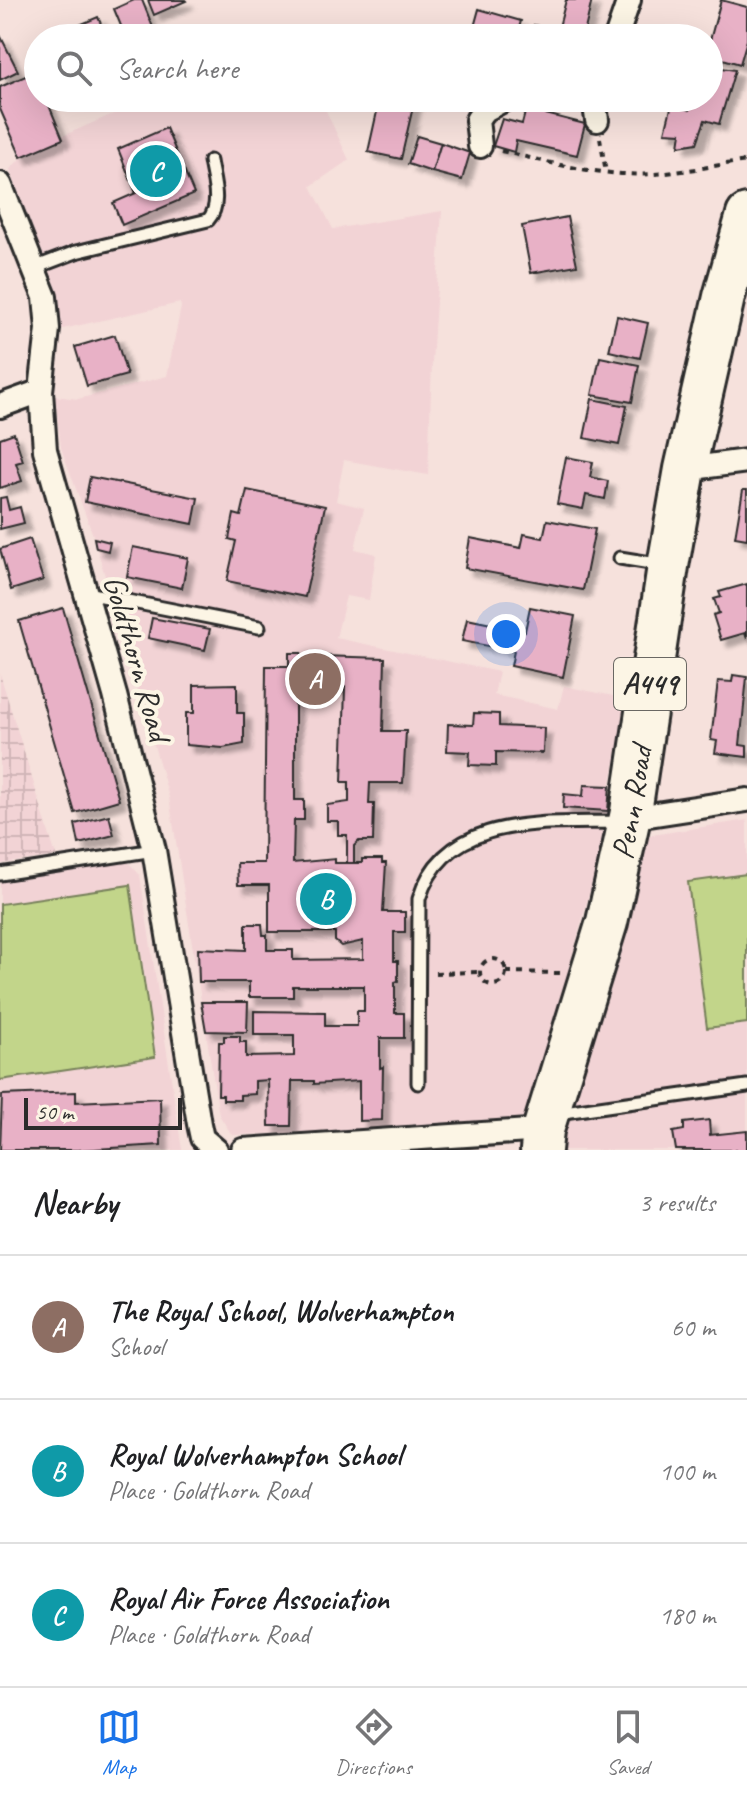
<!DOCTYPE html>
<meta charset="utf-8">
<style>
:root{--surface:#fff;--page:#f6f6f6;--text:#202124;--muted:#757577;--line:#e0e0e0;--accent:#1a73e8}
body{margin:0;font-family:Caveat,sans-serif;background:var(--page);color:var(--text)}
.scale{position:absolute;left:24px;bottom:20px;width:158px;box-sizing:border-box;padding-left:8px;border:4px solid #2b2b2b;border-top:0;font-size:22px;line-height:28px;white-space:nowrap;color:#2b2b2b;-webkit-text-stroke:6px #fcf5e5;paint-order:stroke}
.you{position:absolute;left:506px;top:634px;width:28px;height:28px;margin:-20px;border:6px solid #fff;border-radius:50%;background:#1a73e8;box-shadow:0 0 0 12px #1a73e833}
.badge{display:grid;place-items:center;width:52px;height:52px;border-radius:50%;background:var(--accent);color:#fff;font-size:26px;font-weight:700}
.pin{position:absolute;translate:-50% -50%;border:4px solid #fff;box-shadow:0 2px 8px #0006}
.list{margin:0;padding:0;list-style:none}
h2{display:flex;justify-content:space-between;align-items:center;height:104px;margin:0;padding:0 32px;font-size:34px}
h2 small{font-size:26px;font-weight:400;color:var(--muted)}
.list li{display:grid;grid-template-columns:52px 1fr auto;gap:24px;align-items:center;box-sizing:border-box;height:144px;padding:0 32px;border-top:2px solid var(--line)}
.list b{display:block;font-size:30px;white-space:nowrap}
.list p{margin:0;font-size:26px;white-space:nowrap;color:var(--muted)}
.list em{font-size:26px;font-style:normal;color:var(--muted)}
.icon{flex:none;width:44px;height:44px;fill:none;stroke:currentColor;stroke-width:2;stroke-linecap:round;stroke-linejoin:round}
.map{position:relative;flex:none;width:747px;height:1150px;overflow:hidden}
.search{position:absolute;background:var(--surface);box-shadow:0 8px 32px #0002;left:24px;right:24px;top:24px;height:88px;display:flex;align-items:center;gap:20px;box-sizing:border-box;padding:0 28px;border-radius:44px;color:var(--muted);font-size:30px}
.sheet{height:536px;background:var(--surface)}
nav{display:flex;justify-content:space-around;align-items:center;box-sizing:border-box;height:112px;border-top:2px solid var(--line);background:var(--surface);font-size:22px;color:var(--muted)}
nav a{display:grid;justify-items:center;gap:4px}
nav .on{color:var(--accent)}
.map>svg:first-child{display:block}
.built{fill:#f2d3d5}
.industrial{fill:url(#industrial-grid)}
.garden{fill:#c2d58a;stroke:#76805a;stroke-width:2}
.building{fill:#e8b1c6;stroke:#2b2b2b;stroke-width:2;filter:url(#shadow)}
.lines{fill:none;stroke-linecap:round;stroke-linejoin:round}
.lane-casing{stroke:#2b2b2b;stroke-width:17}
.street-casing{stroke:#2b2b2b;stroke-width:28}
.highway-casing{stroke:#2b2b2b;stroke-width:46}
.path{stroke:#2b2b2b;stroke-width:4;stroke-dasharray:6 6;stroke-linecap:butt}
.lane{stroke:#fcf5e5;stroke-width:11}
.street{stroke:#fcf5e5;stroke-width:22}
.highway{stroke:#fcf5e5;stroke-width:40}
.labels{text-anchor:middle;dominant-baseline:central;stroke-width:8;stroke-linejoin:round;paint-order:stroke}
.shield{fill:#fcf5e5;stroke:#6a6863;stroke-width:2}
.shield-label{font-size:30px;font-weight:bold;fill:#2b2b2b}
.street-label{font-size:32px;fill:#2b2b2b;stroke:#fcf5e5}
</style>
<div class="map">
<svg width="747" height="1150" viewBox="0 0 747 1150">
<defs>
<pattern id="industrial-grid" width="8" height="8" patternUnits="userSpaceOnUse" patternTransform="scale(2)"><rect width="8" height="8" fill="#f2d3d5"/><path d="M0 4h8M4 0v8" fill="none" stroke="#d0b5b7"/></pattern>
<filter id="shadow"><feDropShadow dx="7" dy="7" stdDeviation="2" flood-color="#0004"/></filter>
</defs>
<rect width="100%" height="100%" fill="#f6e1dc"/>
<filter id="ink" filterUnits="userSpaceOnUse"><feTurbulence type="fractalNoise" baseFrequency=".0125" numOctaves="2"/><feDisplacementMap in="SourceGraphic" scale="16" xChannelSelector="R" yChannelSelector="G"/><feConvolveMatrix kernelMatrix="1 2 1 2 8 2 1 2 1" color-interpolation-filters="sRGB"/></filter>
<g filter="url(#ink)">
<g class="built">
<path d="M150,98H320L349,160L311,186L333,229L442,211L432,362L428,475L344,460L336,501L364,508L355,549L376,554L369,600L346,596L336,638L499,672L494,695L558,709L564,686L628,699L610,786L608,811L592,883L528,1121L419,1129L232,1135L219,1115L169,797L94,538L61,448L55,396L78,399L167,376L181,307L180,303L58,330L57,300L10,169L28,151Z"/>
<path d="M747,820V1150H556L569,1095L644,854L646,836Z"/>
<path d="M128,862L140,875L182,1150H0V881Z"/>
</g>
<path class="industrial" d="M0,674L56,856L0,864Z"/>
<g class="garden">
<path d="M747,874V1023L707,1028L688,882Z"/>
<path d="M130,885L155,1057L0,1080V904Z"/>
</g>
<g class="building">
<path d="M134,0H142L154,30L135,38H126L114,9Z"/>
<path d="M148,0H185L186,1L154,15Z"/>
<path d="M566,0H592L583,38L562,36L561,38H531L534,25L558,31Z"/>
<path d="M721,0L747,7V40L740,64L709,55V44Z"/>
<path d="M479,9L521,21L516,38H471Z"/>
<path d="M98,17L107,38H66L63,32Z"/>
<path d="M409,30L444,38H407Z"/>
<path d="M0,35L18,71L0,80Z"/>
<path d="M709,66L735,70L719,124L705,120L697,143L679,146L681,133L665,132L672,104L689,110L693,98H709Z"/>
<path d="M35,72L38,80V98H46L63,139L21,157L0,109V87Z"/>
<path d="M380,98H415L401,159L368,152Z"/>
<path d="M526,109L585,124L577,155L516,141L514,152L493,146L502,119L522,124Z"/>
<path d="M166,128L194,194L122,225L113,203L136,193L118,149Z"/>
<path d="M417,136L441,143L432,172L408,164Z"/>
<path d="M441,143L470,153L462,180L432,172Z"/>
<path d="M567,217L577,265L531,273L522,226Z"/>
<path d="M617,316L648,323L640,358L609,351Z"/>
<path d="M115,335L127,375L87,386L75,347Z"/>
<path d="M600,357L639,365L632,402L592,395Z"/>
<path d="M592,399L627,406L619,445L584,438Z"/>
<path d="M14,433L23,461L16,463L22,481L0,488V438Z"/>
<path d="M566,457L593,462L590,477L608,481L605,499L586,495L583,509L557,504Z"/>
<path d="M90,477L198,498L193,524L85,502Z"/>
<path d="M247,490L325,506L305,597L227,581L236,541L229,539L234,514L241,516Z"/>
<path d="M743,490H747V539L735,537Z"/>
<path d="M6,497L9,510L20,507L24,523L0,529V498Z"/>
<path d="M547,520L595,529L583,590L465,568L470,538L521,548L524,534L543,538Z"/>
<path d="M94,538L110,542L108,551L96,548Z"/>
<path d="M30,539L43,580L11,590L0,549Z"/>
<path d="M133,547L188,558L182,588L127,577Z"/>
<path d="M747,584V639L745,633L721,640L713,615L719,613L714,599L721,597L719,592Z"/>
<path d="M530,607L575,616L563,677L511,666L514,651L462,641L467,619L525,631Z"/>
<path d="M63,608L119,800L75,813L19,621Z"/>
<path d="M152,618L210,629L205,650L148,638Z"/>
<path d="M289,653H301V665H295V800H304V820H294L293,863L335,859V863H362V859H382V863H386L383,912H405V932H394V961H398V981L395,982V1013H404V1038H380V1068L383,1067L382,1120L359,1121V1081L314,1084V1081H292L291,1126H269L268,1080L255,1081V1094L240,1095V1100H223V1095H218L219,1042H224V1036H240V1042H246V1057L294,1056V1035H254V1011L325,1012V1026H357V1011H364V986H293V997H249V982H199L198,948L246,950V924H262L263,935H267V950H293V960L363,959V941L341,946L335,941V932H269V885H238L237,863H264L266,666H289Z"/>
<path d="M320,656L385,658L383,731H406L403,783H370L369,804H374L373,841H359L354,846V863H347V835H338V821H327V805L349,802V782H342L345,687L320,686V671H313V662L320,663Z"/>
<path d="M733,675L747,677L740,745L747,746V757L715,753L717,741L711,740L718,681L732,682Z"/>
<path d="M237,684V713H244V744L223,748L186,745V713H194V685Z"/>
<path d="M474,713L499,714V726L544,728L543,753L496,752V766L469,765L470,752L447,751L448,724L473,725Z"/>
<path d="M584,785L610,786L608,811L563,808L564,794L583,796Z"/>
<path d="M109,815L114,835L79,844L75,824Z"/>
<path d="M201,1002H248L247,1032L206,1031Z"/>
<path d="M76,1092V1102L160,1098L161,1145L78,1150H0L2,1095Z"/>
<path d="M709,1120L710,1135L747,1131V1150H676L673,1132L684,1130V1123Z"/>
</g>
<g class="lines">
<defs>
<g id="lane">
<path d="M34,268L76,252L208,220C222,205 213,180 210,161"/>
<path d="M620,558L663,565"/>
<path d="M87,593L259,627"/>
<path d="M0,874L154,850"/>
<path d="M418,1083L419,899C445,812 547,824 620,822"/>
<path d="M557,1113L747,1086"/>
</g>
<g id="street">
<path d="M616,38L629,0"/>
<path d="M594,98L597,120"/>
<path d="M480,146L477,120L483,111L507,98"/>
<path d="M0,184L45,297L48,329L41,391L45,450L115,695L154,850L199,1124L202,1138L216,1150"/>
<path d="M0,406L41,391"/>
<path d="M685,469L747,461"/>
<path d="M631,812L649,815L747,800"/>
<path d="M243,1150L543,1130"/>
</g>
<g id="highway">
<path id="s1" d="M541,1150L543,1130L607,922L631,812L668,566L685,469L724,297L747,215"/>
</g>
</defs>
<use href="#lane" class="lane-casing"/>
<use href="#street" class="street-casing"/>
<use href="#highway" class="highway-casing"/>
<g class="path">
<path d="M600,138L606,172"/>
<path d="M501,151C551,163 602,177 654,174C685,172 716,165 747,161"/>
<circle cx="493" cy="972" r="13"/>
<path d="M506,972L560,973"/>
<path d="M435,973L480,972"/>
</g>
<use href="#lane" class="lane"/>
<use href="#street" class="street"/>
<use href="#highway" class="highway"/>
</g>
</g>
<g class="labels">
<rect class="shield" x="614" y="658" width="72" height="52" rx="6"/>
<g class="shield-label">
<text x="650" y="684">A449</text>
</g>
<g class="street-label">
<text transform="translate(137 658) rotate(74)">Goldthorn Road</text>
<text stroke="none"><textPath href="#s1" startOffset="360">Penn Road</textPath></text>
</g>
</g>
</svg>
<div class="scale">50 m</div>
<div class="you"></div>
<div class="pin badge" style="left:315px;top:679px;background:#8d6e63">A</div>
<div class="pin badge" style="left:326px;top:899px;background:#0f9aa8">B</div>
<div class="pin badge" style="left:156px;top:171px;background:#0f9aa8">C</div>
<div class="search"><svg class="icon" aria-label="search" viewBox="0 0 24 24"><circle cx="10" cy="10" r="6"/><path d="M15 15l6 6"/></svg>Search here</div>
</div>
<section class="sheet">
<h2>Nearby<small>3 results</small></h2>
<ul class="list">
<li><span class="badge" style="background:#8d6e63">A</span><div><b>The Royal School, Wolverhampton</b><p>School</p></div><em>60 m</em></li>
<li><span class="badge" style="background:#0f9aa8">B</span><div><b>Royal Wolverhampton School</b><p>Place · Goldthorn Road</p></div><em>100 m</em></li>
<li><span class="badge" style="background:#0f9aa8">C</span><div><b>Royal Air Force Association</b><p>Place · Goldthorn Road</p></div><em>180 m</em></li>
</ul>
</section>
<nav>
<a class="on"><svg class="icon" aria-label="map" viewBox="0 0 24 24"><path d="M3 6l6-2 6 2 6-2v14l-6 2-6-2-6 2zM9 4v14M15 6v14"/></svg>Map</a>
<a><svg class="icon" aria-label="directions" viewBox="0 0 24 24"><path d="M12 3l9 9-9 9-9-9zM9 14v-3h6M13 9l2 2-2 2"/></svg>Directions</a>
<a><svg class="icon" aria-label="saved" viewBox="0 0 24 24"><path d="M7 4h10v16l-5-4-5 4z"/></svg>Saved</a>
</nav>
